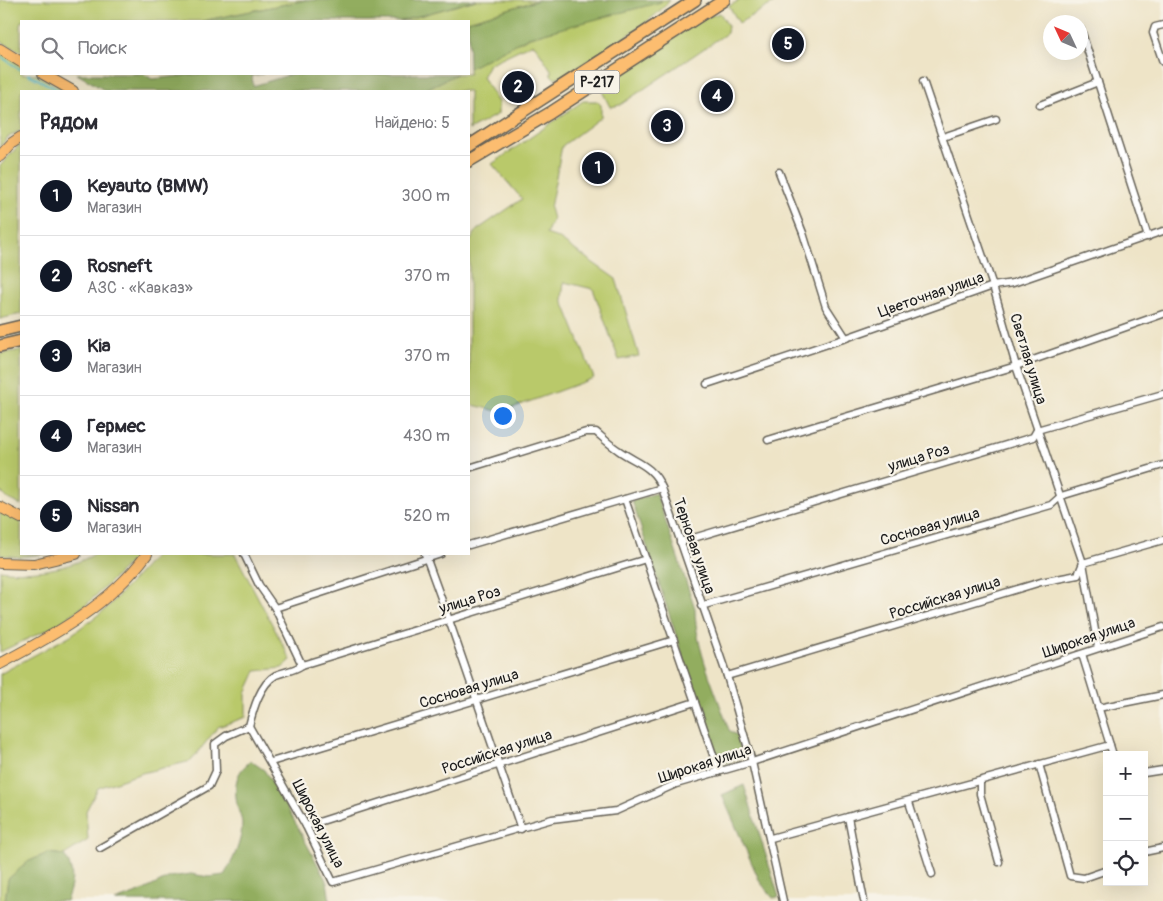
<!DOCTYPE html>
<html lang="ru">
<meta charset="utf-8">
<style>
:root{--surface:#fff;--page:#f7f7f7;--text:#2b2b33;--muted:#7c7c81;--line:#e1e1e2;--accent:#111827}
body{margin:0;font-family:Pangolin,sans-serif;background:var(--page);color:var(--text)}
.controls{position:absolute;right:15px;bottom:15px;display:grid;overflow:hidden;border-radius:0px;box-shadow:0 5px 20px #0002}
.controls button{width:45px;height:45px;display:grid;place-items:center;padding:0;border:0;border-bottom:1px solid var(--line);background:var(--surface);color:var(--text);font:25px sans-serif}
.compass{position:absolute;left:1043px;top:15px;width:45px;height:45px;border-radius:50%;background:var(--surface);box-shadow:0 5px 20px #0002;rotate:314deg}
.you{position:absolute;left:502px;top:415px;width:18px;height:18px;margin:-12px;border:4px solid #fff;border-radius:50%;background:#1a73e8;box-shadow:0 0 0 8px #1a73e833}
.badge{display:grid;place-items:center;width:32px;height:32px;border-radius:50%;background:var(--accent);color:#fff;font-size:16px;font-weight:700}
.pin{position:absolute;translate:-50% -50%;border:2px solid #fff;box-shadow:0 1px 5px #0006}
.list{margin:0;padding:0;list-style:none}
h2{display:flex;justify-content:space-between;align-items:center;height:65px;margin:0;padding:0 20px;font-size:21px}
h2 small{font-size:16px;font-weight:400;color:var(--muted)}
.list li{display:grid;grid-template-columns:32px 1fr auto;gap:15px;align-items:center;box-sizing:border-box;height:80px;padding:0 20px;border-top:1px solid var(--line)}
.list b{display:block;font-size:19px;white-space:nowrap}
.list p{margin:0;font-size:16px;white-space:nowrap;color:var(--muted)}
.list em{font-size:16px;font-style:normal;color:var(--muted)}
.icon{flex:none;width:28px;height:28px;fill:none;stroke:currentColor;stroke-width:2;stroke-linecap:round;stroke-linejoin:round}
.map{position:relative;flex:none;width:1163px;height:901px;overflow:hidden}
.search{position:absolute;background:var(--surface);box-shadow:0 5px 20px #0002;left:20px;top:20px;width:450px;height:55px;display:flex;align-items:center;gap:12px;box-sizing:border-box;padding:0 18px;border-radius:0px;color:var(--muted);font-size:19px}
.panel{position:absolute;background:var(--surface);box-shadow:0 5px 20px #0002;left:20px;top:90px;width:450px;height:465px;border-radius:0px}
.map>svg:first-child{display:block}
.green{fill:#b9c96b;stroke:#6a7244}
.forest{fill:#92ad5f;stroke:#57643e}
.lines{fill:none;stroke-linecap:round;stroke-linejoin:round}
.stream{stroke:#41afbe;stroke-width:2}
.street-casing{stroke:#666258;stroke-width:9}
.primary-casing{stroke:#666258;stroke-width:12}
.highway-casing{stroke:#666258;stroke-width:14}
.street{stroke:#fff;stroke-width:6}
.primary{stroke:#fcbd6f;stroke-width:10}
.highway{stroke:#fcbd6f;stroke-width:11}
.labels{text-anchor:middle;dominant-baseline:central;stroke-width:4.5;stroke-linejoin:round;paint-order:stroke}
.shield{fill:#f7f3e8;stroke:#5e5c59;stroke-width:1}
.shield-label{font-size:14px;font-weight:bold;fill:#1c1c1c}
.street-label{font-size:15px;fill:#1c1c1c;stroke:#f7f3e8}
</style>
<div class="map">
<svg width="1163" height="901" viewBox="0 0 1163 901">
<rect width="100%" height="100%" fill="#f7f3e8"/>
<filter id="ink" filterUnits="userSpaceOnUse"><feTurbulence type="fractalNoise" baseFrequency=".02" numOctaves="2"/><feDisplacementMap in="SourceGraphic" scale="10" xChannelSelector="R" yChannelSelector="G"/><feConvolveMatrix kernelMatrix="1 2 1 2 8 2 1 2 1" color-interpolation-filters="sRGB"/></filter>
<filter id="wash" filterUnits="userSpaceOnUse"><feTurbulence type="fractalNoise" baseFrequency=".0096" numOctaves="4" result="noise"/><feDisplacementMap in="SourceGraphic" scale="20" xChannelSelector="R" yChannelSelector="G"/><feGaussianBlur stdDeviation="1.12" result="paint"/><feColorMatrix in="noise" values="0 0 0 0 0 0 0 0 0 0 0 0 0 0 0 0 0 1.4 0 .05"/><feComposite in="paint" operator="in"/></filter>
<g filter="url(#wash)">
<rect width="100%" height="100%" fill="#eee4c7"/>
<g class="green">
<path d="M0,0H306L202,21H21V52L0,41Z"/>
<path d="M476,0H539L468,21H401Z"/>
<path d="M661,0H670C651,25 592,57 564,76L554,78L551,75V70L535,45L531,44L489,64L482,77L498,102V114L469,130V91H422L456,74H469V67L530,37Z"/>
<path d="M740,0H779L739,23L729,6Z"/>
<path d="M720,13L728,26L727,33L620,105L610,107L603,93L605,87L700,19Z"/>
<path d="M0,51L21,64V74H36L67,91H21V130L7,138L0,147Z"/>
<path d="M583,101H597L601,105V117L562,146L550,208L553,219L546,234L558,238L616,279L639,356L619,360L593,289L564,282L562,299L594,378L501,412L469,404V243L477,230L522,199L492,164Z"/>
<path d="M21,143V314L0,319V166Z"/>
<path d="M21,350V505L8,499L0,491V354Z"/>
<path d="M0,512L21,522V554H44L20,557L0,555Z"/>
<path d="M95,554H139L88,603L57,625L0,652V570C31,575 68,569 95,554Z"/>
<path d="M157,554H235L291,660L282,668L256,671L246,693V717L218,727L191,761L142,773L98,788L86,811L88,840L64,855L48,853L8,879L5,901H0V674L71,635L106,609Z"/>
</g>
<g class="forest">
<path d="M306,0H476L401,21H202Z"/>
<path d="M539,0H661V2L529,37L469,68L468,21Z"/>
<path d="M77,74H144L152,79L200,74H263L252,76L253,86L292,74H457L422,91H106Z"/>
<path d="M656,493L695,608C695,649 716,691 729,730L738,736L742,757L719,766L632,501Z"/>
<path d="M251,761L264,770L280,794L327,882L330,901H115L140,892L170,877L191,874L209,877L224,875C233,861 242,841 242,824C242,818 238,811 237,805C234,786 235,772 251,761Z"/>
<path d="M744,785L779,897L773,898L760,882L722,795Z"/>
<path d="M48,853L64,855C75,871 73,883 66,901H5L8,879L29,861Z"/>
</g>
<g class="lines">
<g class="stream">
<path d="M0,56L21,70"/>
<path d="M28,74L60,91"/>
</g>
</g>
</g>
<g filter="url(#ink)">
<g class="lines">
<defs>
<g id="street">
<path d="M1163,25L1155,27L1153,33L1163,62"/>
<path d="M1081,30L1148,237"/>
<path d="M923,81L993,286L1016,366L1083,563L1098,647"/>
<path d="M1040,105L1098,82"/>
<path d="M943,137L996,119"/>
<path d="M779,172L803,233L826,307L846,338"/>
<path d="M707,384L846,338L993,286L1013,283L1163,231"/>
<path d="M768,440L1016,366L1163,314"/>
<path d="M469,468L586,432H596C603,438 610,445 618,450C636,463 653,465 662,488"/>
<path d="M680,542L1033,437L1037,430L1163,394"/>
<path d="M469,545L625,499"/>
<path d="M425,554L449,620L521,829"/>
<path d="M701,606L1051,505L1061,496L1163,465"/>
<path d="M275,608L441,554"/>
<path d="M1082,654L1113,755"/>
<path d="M302,665L646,559"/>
<path d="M727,676L1041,582L1078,575L1083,563L1163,540"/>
<path d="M1098,708L1163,695"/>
<path d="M249,726L306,826L333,882L552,819L616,811L676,784L752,762L1163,627"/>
<path d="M271,762L674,640"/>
<path d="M1039,764L1070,876L1084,878L1107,870"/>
<path d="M719,772L625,499L662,488L727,676L752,762L783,901"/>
<path d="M1144,773L1163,770"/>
<path d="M980,781V794L999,862"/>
<path d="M909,802L932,874"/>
<path d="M848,817L864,901"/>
<path d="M306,826L695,702"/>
<path d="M771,838L1110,745"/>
<path d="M100,848L209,786L216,771L215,744L226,736L249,726C253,710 260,684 276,675C285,671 294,671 302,665L275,608L259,585L244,554"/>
<path d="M1144,852L1163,848"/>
</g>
<g id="primary">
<path d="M0,49L21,62"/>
<path d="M43,74L73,91"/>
<path d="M0,156L12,143L21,137"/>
<path d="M0,507L21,518"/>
<path d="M0,563L34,564L76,554"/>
<path d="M0,664C54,635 110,605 147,554"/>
</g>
<g id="highway">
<path d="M469,146L695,0"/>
<path d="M469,161L550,113L724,0"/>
<path d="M0,331L21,326"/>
<path d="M0,346L21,341"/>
</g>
</defs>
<use href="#street" class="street-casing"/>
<use href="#primary" class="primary-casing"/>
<use href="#highway" class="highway-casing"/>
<use href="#street" class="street"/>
<use href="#primary" class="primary"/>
<use href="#highway" class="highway"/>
</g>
</g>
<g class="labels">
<rect class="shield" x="574.5" y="70.5" width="45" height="23" rx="4"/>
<g class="shield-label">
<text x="597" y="82">Р-217</text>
</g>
<g class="street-label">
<text transform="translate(931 295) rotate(-19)">Цветочная улица</text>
<text transform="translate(1028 359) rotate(73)">Светлая улица</text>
<text transform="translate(919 458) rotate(-17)">улица Роз</text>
<text transform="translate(930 527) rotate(-16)">Сосновая улица</text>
<text transform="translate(694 546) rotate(71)">Терновая улица</text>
<text transform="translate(945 598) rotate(-17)">Российская улица</text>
<text transform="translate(470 600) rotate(-17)">улица Роз</text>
<text transform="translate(1089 638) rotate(-19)">Широкая улица</text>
<text transform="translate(469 689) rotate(-17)">Сосновая улица</text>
<text transform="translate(497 752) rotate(-18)">Российская улица</text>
<text transform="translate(705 764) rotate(-18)">Широкая улица</text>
<text transform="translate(318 824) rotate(63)">Широкая улица</text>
</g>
</g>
</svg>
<div class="controls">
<button>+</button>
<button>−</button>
<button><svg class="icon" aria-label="locate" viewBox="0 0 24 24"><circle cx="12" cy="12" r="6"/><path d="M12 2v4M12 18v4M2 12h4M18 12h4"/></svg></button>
</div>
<svg class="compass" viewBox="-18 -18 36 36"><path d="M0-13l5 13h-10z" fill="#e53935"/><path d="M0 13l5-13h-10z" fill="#7c7c81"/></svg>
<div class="you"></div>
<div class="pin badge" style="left:598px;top:168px">1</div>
<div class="pin badge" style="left:518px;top:87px">2</div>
<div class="pin badge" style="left:667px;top:126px">3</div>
<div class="pin badge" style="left:717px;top:96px">4</div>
<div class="pin badge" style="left:788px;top:44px">5</div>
<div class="search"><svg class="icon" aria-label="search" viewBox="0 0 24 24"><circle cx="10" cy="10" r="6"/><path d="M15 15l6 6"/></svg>Поиск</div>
<section class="panel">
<h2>Рядом<small>Найдено: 5</small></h2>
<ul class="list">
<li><span class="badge">1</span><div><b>Keyauto (BMW)</b><p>Магазин</p></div><em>300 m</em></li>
<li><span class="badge">2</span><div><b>Rosneft</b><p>АЗС · «Кавказ»</p></div><em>370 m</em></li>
<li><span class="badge">3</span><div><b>Kia</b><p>Магазин</p></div><em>370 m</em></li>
<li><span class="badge">4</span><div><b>Гермес</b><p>Магазин</p></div><em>430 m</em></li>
<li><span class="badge">5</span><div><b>Nissan</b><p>Магазин</p></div><em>520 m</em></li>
</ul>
</section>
</div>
